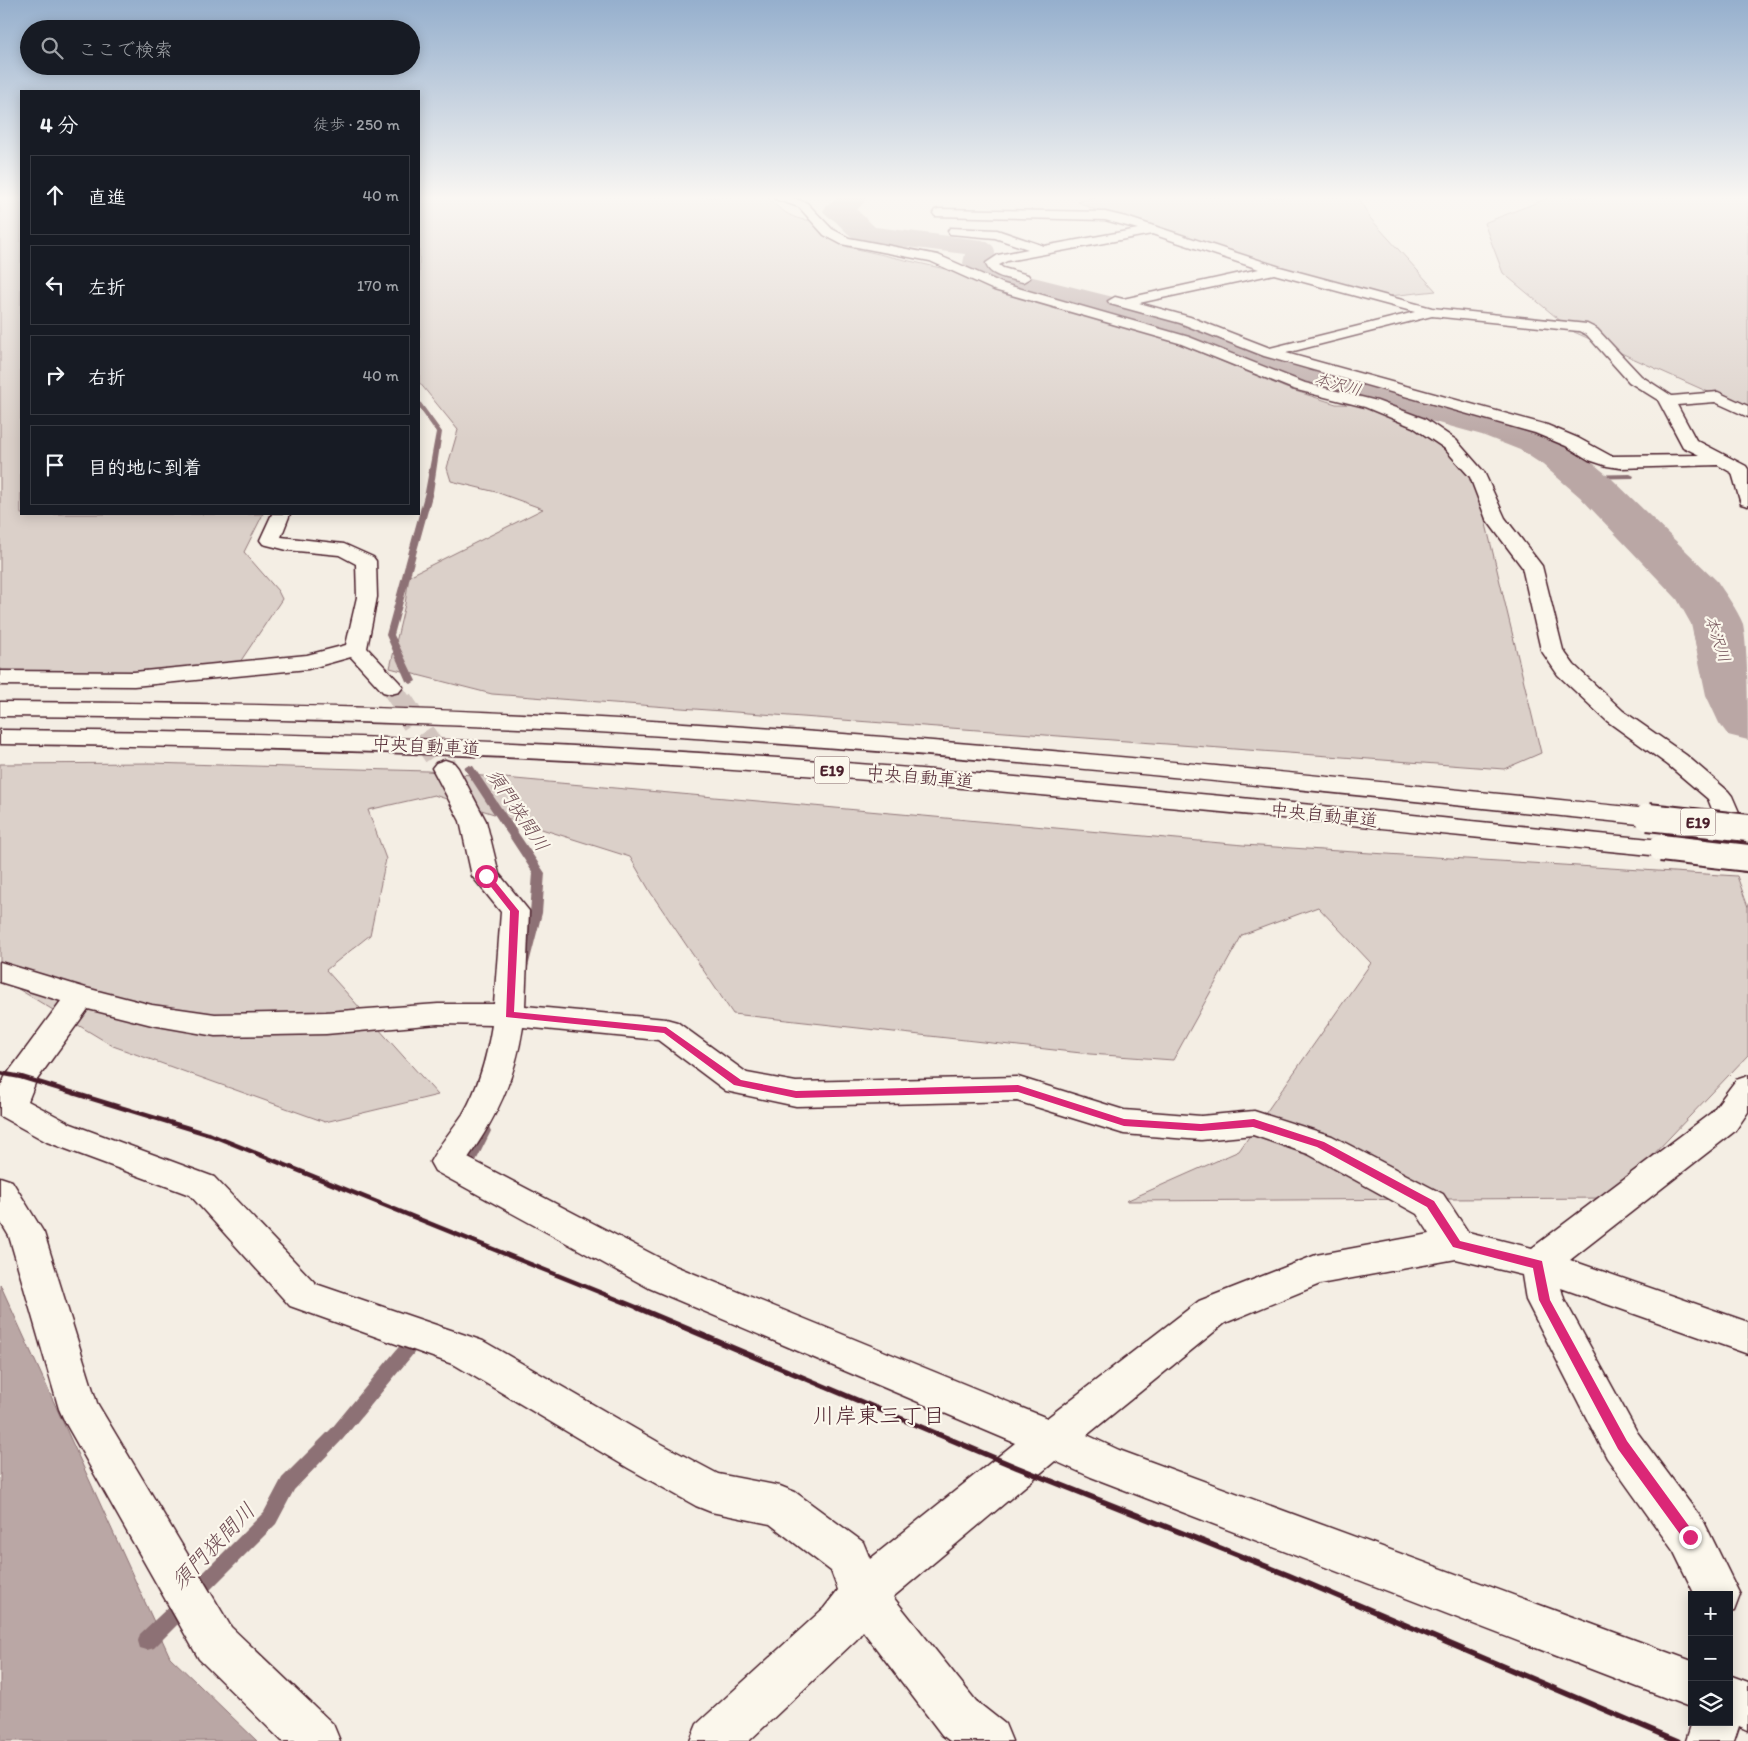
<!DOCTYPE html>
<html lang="ja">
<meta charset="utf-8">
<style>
:root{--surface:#171b24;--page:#20242c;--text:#f1f3f6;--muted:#9ea1a6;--line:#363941}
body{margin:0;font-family:Itim,"Klee One",sans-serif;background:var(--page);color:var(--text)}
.controls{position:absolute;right:15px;bottom:15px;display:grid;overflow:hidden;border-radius:0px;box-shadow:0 2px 12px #0003}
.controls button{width:45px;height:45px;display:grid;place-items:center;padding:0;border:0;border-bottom:1px solid var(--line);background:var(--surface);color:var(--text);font:25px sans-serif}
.stop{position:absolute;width:15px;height:15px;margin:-11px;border:4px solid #db2777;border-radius:50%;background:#fff}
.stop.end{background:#db2777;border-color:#fff;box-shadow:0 1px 5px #0008}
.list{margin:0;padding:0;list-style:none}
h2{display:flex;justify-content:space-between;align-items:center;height:65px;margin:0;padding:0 20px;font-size:21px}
h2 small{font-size:16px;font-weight:400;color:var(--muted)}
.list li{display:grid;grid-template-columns:32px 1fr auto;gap:15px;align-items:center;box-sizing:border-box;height:80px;margin:0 10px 10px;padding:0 10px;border:1px solid var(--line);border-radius:0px}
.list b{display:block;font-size:19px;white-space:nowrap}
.list em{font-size:16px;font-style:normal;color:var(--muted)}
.icon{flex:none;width:28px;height:28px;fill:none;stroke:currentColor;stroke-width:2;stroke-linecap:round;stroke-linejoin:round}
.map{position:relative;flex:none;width:1748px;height:1741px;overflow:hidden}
.search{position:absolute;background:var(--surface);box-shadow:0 2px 12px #0003;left:20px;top:20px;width:400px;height:55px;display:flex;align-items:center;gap:12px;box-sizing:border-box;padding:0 18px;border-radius:28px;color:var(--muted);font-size:19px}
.panel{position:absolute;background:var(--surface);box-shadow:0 2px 12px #0003;left:20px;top:90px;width:400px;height:425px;border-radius:0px}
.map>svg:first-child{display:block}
.green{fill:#dbd0c9;stroke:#92787a}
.water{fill:#baa7a5;stroke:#8d7174}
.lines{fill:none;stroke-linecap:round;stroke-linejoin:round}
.stream{fill:#8d7174;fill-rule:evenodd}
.river{fill:#baa7a5;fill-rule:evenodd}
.minor-tunnel-far1{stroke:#d2c5bf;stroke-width:21;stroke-dasharray:21 11;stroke-linecap:butt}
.minor-tunnel{stroke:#d2c5bf;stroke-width:26;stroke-dasharray:26 13;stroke-linecap:butt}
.minor-casing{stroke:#4a1f2b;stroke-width:3}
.highway-casing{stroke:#4a1f2b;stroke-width:3}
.minor{fill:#fbf7ec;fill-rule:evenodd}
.highway{fill:#fbf7ec;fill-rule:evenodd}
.rail-far1{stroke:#4a1f2b;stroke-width:4.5}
.rail{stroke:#4a1f2b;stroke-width:5.5}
.highway-bridge-casing{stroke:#4a1f2b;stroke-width:30;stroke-linecap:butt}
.highway-bridge{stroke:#fbf7ec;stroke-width:26}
.route{fill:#db2777}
.labels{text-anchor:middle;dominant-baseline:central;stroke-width:4.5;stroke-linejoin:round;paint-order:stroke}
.far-water-label{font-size:16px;font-style:italic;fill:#714f56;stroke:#fbf7ec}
.shield{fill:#fbf7ec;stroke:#7f6065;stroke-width:1}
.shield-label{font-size:16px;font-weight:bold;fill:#4a1f2b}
.street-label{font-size:18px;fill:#4a1f2b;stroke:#fbf7ec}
.water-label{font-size:19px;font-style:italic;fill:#714f56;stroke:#fbf7ec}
.near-neighbourhood-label{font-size:22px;fill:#4a1f2b;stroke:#fbf7ec}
.near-water-label{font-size:22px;font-style:italic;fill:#714f56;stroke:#fbf7ec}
</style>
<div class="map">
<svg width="1748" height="1741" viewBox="0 0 1748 1741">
<rect width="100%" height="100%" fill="#f4eee4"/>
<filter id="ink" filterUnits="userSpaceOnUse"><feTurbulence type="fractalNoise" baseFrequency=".02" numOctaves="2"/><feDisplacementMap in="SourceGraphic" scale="10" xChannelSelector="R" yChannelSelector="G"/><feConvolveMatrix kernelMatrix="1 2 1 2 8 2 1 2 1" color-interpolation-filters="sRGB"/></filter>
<g filter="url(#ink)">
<g class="green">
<path d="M0,197H21V514H263L244,552L278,591L282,599L240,662L151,675L0,681Z"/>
<path d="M419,197H767C780,210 795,222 814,220L848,247L945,269L980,279L1177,343L1286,388L1336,404L1375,405L1423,423L1474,474L1541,753L1504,769L492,694L390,668L405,604L409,576L543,509L496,492L451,481L447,468L458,430L419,382Z"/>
<path d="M1093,197H1358L1370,218L1436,291L1380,297L1111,217L1078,202Z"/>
<path d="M1551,197H1748V407L1715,395L1574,332L1503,273L1484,223Z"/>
<path d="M151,763L427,771L1243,845L1737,876L1748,907V1055L1612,1198L1126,1201L1239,1151L1371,963L1318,907L1242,935L1173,1060L1090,1054L733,1014L651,893L630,857L434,795L368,810L386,859L370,935L326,970L438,1095L325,1122L113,1046L0,978V764Z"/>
</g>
<path class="water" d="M0,1284L170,1657L257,1741H0Z"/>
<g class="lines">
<g class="stream">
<path d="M419,402L421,403L442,432L433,492L394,635L416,681L411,684L406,681L386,635L425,492L436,432L419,408Z"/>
<path d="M1630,474L1634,476L1633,478L1582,479L1578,477L1582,475Z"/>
<path d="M469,765L473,766L545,873L542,913L528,967L524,968L518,964L530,913L533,873L464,768Z"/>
<path d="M484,1126L489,1127L491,1131L475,1163L470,1164L465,1163L463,1159L479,1127Z"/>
<path d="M408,1341L414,1343L416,1348L414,1353L343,1439L294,1490L276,1524L201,1599L195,1602L191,1600L193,1605L191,1611L154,1648L147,1650L140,1648L138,1641L140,1634L177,1599L184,1596L188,1597L186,1593L189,1587L264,1512L282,1478L331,1429L402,1343Z"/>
</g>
<path class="river" d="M838,197H866L865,201L857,210L875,227L982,240C1000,247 993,250 996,265L1009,271L1153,307L1199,322L1303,363L1510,417L1550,432L1573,447L1612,479L1717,581C1726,595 1737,609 1743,624C1748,650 1748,711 1748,740L1728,735L1719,723L1706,695L1691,624L1677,599L1580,497L1543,465L1520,450L1482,435L1277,379L1175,336L1128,321L987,285L972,278L963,263L965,254L857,241C850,236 844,230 838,224C834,219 827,217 823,211L827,205Z"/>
<path class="minor-tunnel-far1" d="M391,687L401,702"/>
<path class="minor-tunnel" d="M400,701L445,768"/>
<defs>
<g id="minor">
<path d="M773,197H790L807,203L832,229L849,238L938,255L1004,284L1189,337L1305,383L1377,401L1425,419L1456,440L1484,472L1505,518L1542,566L1563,650L1574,665L1623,711L1686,755L1728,791L1732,796L1748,833V872L1738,870L1734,864L1708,799L1668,765L1607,721L1558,675L1541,650L1522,567L1486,519L1470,477L1444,448L1413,427L1365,407L1293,389L1179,343L994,290L930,261L841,244L824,235L799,207L775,199Z"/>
<path d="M939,209L1105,212L1126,217L1280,267L1432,308L1587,324L1597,329L1641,376L1672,396L1718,392L1748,406V417L1715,402L1677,405L1696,440L1746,466L1748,469V506L1741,504L1732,473L1718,465L1620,468L1607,466L1589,460L1566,446L1535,433L1264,356L1180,323L1110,304L1108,301L1115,297L1123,299L1259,269L1152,234L1007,261L999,265L1003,268L1028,275L1030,278L1023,282C1011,279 988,277 986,263L998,255L1028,249L995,238L950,234L948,231L950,228L997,230L1044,246L1138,229L1105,220L935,216L933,213L935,210ZM1274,274L1415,312L1270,348L1190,317L1139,303ZM1432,316L1579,331L1587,335L1629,382L1658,400L1683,447L1699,455L1611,456L1578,438L1547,425L1286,353Z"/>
<path d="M272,514H290L281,537L344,544L373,557L376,561L377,597L367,648L399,682L403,687L399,692L391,694L383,692L351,657L308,669L134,686L0,685V671L134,672L307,655L346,645L357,597L356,564L339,555L287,550L263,544L260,540Z"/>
<path d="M445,760L454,763L458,768L486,821L499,874L529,911L525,1006L666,1019L677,1022L747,1073L796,1082L1018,1077L1124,1110L1201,1116L1254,1111L1332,1136L1443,1194L1468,1232L1532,1248L1711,1113L1736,1080L1748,1076V1112L1735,1131L1570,1260L1748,1322V1354L1561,1288L1564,1299L1637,1432L1704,1522L1740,1595L1734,1611L1729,1612V1595H1695L1674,1552L1607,1458L1526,1300L1522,1275L1456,1259L1320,1284L1225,1323L1087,1435L1119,1450L1692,1661V1708L1091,1477L1055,1461L893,1597L976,1701L1005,1724L1012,1741H950L942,1735L863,1631L856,1640L749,1741H690L697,1724L824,1608L838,1590L831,1571L770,1524L711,1512L696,1506L628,1468L455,1365L290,1306L190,1195L47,1142L0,1116V1088L5,1077L61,1001L0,982V962L86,988L152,1005L215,1014L326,1012L438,1004H494L501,912L472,876L460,821L432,768L436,763ZM88,1009L152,1025L215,1036L326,1034L438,1024L492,1025C487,1056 479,1087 463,1114C452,1130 439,1145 430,1162L435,1171L649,1288L1015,1443L870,1559L863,1542L795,1492L780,1486L718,1474L658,1442L483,1341L316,1284L214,1177L71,1124L28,1101L36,1081ZM523,1027L658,1040L726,1091L796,1106L1017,1101L1124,1134L1201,1140L1253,1135L1308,1154L1417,1214L1430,1234L1316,1255L1199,1301L1047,1418L675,1266L468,1158C498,1115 515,1078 523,1027Z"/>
<path d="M0,1177L12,1181L44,1233L97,1403L231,1627L333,1724L340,1741H282L199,1659L65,1422L59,1409L9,1236L0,1221Z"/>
<path d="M1729,1675L1748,1682V1730L1739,1726L1734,1741H1686L1692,1722H1729Z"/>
</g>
<g id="highway">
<path d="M0,702C194,703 388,706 581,717C938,736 1293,773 1648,809L1657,811L1661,817L1657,823L1648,825C1293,788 938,751 581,731C388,721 194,717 0,716Z"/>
<path d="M0,730C259,732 519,740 778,758C1073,779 1367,811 1661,840L1671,842L1674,848L1671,854L1661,856C1367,827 1073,795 778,773C519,754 259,747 0,744Z"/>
</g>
</defs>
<use href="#minor" class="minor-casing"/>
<use href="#highway" class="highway-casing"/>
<use href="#minor" class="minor"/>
<use href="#highway" class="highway"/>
<path class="rail-far1" d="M0,1073L21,1077L211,1135L641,1309"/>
<path class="rail" d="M638,1308L1016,1467L1288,1575L1678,1741"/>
<defs>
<g id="highway-bridge">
<path d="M1648,817L1748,828"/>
<path d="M1661,848L1748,858"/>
</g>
</defs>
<use href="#highway-bridge" class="highway-bridge-casing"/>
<use href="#highway-bridge" class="highway-bridge"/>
</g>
</g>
<linearGradient id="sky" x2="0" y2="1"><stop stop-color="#95afcd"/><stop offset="0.45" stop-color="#faf7f3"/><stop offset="1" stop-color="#faf7f3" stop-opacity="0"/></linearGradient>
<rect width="1748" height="440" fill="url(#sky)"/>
<path class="route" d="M484,874H489L519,911L514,1012L666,1027L741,1080L796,1091L1018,1085L1124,1119L1201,1124L1254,1119L1324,1142L1434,1201L1460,1241L1542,1261L1550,1300L1627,1441L1694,1533L1696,1537L1694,1541L1690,1543L1685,1541L1618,1449L1539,1300L1533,1268L1453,1247L1427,1207L1317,1147L1253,1127L1201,1131L1124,1126L1018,1092L796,1098L734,1085L664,1033L506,1017L510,911L484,878Z"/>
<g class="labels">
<g class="far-water-label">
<text transform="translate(1338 384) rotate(15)">本沢川</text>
<text transform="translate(1718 639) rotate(72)">本沢川</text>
</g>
<g class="shield">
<rect x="814.5" y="756.5" width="35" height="27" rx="4"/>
<rect x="1680.5" y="808.5" width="35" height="27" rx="4"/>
</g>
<g class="shield-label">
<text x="832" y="770">E19</text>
<text x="1698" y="822">E19</text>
</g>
<g class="street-label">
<text transform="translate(426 746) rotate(3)">中央自動車道</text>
<text transform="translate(920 777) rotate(5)">中央自動車道</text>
<text transform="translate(1324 815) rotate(6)">中央自動車道</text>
</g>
<g class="water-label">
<text transform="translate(518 810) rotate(56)">須門狭間川</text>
</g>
<g class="near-neighbourhood-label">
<text x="879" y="1415">川岸東三丁目</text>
</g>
<g class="near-water-label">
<text transform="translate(213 1546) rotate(-46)">須門狭間川</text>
</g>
</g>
</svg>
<div class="controls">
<button>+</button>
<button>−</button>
<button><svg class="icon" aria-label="layers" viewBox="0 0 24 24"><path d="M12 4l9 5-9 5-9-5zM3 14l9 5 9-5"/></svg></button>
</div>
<div class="stop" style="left:486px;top:876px"></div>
<div class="stop end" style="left:1690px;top:1537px"></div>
<div class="search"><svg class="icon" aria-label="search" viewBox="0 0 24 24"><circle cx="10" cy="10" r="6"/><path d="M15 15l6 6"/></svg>ここで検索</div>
<section class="panel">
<h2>4 分<small>徒歩 · 250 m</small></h2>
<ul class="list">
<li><svg class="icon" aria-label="ahead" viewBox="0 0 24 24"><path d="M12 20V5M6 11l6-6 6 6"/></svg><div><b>直進</b></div><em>40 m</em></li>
<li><svg class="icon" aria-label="left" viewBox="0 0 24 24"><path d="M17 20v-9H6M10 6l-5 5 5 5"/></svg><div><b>左折</b></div><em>170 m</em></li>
<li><svg class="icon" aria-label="right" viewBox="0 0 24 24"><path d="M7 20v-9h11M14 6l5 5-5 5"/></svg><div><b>右折</b></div><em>40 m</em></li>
<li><svg class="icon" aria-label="arrive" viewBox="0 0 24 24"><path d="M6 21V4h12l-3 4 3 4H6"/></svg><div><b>目的地に到着</b></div></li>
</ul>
</section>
</div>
